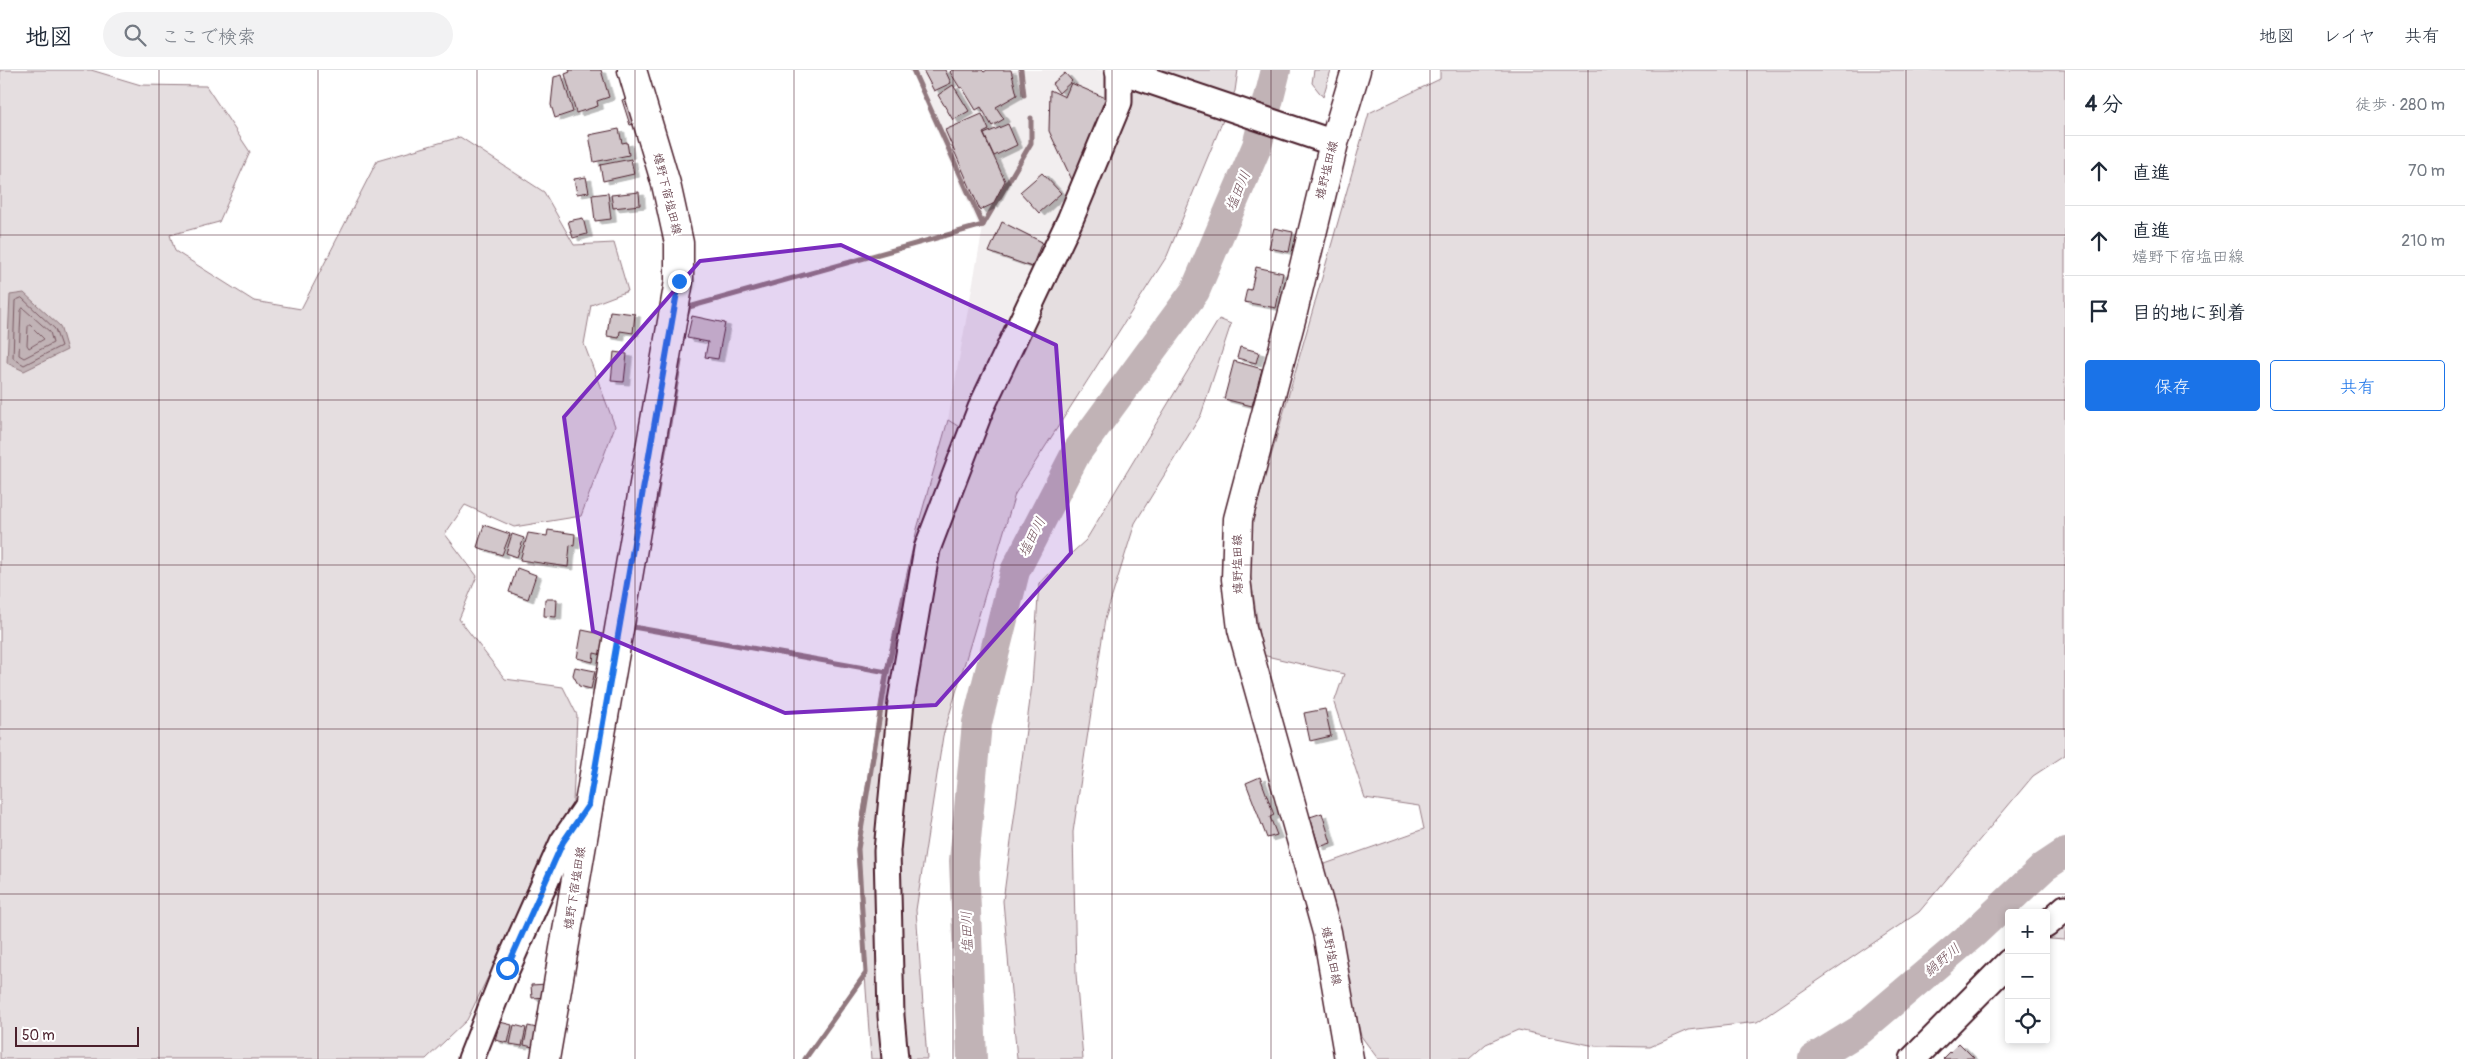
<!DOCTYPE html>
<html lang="ja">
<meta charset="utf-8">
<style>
:root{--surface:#fff;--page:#f2f2f3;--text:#1f2937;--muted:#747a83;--line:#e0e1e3;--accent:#1a73e8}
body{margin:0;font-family:Pangolin,"Klee One",sans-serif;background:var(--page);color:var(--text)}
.controls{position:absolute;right:15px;bottom:15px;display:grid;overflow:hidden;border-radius:5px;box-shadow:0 2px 8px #0003}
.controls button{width:45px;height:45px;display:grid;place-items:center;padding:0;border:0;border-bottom:1px solid var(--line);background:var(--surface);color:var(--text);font:25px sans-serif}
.scale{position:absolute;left:15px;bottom:12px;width:124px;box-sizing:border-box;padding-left:5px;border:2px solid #4a1f2b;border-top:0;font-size:14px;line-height:18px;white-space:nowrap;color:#4a1f2b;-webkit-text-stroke:4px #fff;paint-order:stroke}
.stop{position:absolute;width:15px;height:15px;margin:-11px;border:4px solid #1a73e8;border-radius:50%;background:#fff}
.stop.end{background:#1a73e8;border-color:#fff;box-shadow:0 1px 5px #0008}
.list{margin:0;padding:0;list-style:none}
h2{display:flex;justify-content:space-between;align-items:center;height:65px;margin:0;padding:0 20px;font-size:21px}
h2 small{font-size:16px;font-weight:400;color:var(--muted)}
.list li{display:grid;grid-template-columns:32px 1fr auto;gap:15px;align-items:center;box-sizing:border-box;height:70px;padding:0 20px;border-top:1px solid var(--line)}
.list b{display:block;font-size:19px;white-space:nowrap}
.list p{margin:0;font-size:16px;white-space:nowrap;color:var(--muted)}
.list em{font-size:16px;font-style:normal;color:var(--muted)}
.actions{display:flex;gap:10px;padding:15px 20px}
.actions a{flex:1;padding:11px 0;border:1px solid var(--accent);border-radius:5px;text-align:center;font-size:18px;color:var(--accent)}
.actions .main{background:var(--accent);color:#fff}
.icon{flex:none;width:28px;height:28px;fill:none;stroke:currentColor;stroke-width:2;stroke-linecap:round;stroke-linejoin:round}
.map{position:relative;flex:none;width:2065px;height:989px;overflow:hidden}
header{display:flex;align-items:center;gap:30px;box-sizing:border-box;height:70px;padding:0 25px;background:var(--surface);border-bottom:1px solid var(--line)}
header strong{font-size:24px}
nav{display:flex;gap:28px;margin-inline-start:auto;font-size:18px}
.search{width:350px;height:45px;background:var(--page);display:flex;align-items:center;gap:12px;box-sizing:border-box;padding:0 18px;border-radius:28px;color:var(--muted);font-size:19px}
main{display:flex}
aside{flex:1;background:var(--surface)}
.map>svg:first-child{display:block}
.built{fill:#f2eeef}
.green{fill:#e5dee0;stroke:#987e86}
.water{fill:#c1b3b6;stroke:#91787e}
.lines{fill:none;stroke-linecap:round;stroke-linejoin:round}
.shore{stroke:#7a5a63;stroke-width:1}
.stream{stroke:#91787e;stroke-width:5}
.river{stroke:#c1b3b6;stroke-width:30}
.building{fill:#d2c7cb;stroke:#4a1f2b;filter:url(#shadow)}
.minor-casing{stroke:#4a1f2b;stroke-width:29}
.major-casing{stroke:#4a1f2b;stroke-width:31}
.minor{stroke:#fff;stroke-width:25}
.major{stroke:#fff;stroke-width:28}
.route{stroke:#1a73e8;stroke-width:6}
.marked{fill:#7b2cbf;fill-opacity:0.2;stroke:#7b2cbf;stroke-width:4;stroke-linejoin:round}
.grid{fill:none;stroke:#4a1f2b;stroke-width:1;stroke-opacity:0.55}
.labels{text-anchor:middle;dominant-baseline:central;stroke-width:4.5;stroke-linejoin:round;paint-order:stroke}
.street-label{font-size:12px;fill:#4a1f2b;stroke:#fff}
.water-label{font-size:14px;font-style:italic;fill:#74535c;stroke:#fff}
</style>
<header>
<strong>地図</strong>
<div class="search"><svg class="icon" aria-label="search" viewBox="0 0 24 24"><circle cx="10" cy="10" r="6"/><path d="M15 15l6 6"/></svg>ここで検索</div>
<nav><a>地図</a><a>レイヤ</a><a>共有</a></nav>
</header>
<main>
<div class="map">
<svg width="2065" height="989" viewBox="0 0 2065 989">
<defs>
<filter id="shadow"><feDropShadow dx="5.5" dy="3" stdDeviation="0" flood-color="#0004"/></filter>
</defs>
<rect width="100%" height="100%" fill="#fff"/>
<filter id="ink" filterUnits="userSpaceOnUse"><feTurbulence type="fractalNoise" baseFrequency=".02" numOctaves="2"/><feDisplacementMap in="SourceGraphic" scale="10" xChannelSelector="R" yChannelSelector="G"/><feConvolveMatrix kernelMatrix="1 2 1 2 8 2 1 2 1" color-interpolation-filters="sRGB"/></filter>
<g filter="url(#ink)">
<path class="built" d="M910,0H1138L1129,35L961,358L948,350L982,163Z"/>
<g class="green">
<path d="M0,0H91L141,15L206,16L250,82L219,152L170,165L175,181L254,231L301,239L377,91L460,67L544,122L574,175L614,173L628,221L591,235L584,274L615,356L581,446L514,457L465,435L445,464L477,506L459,549L505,609L563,617L577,645L573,732L467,950L426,989H0Z"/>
<path d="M1138,0H1238L1235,21L1167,186L1015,424L943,666L916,840L927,989H871L856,779L884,605L917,459L948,350L961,358L1129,35Z"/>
<path d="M1314,0H1331L1323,27L1312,13Z"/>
<path d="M1440,0H2065V685L2033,706L1919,842L1757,952L1689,960L1650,977L1595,976L1518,960L1486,974L1469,989H1378L1361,966L1322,795L1424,759L1419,736L1365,728L1334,633L1344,604L1262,585L1246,474L1369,43L1440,9Z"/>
<path d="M1219,249L1231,254L1201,345L1135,453L1105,549L1073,762L1076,904L1083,989H1017L1003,831L1032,615L1039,513L1086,470Z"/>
<path d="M2065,856V870L2050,869Z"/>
</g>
<path class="water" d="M24,223L60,256L67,280L24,301L7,293L10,225Z"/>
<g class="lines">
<g class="shore">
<path d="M22,228L55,259L61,276L24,295L13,288L15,231Z"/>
<path d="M23,238L50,262L53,273L24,288L19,285L21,241Z"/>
<path d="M30,255L44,269L29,278L27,275L28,257Z"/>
</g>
<g class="stream">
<path d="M1021,0L1024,25"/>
<path d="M983,155L1031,73V48"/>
<path d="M686,247L689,237L983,155L913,0"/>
<path d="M662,393L680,291"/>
<path d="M651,456L658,415"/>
<path d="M634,551L633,557L887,602L858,779L866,903L805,989"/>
<path d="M887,602L911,499"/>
</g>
<g class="river">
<path d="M972,989L964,791L977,653L1015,501L1076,383L1195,221L1257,76L1276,0"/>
<path d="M1813,989L1860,960L1974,863L2044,797L2065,783"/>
</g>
</g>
<g class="building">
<path d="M569,0H601L609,27L597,31L598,36L576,43L565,4L570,2Z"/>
<path d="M923,0H945L951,13L934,21Z"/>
<path d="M952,0H982L984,2L987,0H1011L1017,25L996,37L1004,49L992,56L981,37L976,40L962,17L960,18L950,2Z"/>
<path d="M1065,3L1072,11L1059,23L1052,14Z"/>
<path d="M562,5L573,42L555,48L551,35L554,7Z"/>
<path d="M1071,13L1108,29L1072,110L1049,61L1050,20L1065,27Z"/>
<path d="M953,15L969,41L953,50L938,25Z"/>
<path d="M633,27L642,52L630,55L622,30Z"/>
<path d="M982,44L989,60L983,63L1005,111L993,134L980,140L945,60Z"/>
<path d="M1008,54L1017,75L994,86L984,64Z"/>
<path d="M619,59L622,73L627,72L629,85L594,92L589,65Z"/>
<path d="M631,89L634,104L603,111L600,95Z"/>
<path d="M1042,103L1061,123L1039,143L1020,122Z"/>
<path d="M586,107L589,122L577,124L574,109Z"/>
<path d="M639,122L640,135L613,138L611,125Z"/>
<path d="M608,123L611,149L595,151L592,125Z"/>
<path d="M583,148L587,164L573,168L568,151Z"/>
<path d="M1002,152L1042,172L1032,197L989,182Z"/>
<path d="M1274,158L1293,162L1289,182L1269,178Z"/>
<path d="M1256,197L1283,203L1276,238L1244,232L1247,219L1251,220Z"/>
<path d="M610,241L635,244L633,263L620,261L619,268L607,266Z"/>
<path d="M692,246L725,253L718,289L705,287L708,272L687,268Z"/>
<path d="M1240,277L1259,282L1256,293L1237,288Z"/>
<path d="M614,282L627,284L624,312L611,311Z"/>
<path d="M1234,291L1262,299L1252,336L1224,329Z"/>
<path d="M484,455L510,464L502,485L477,477Z"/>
<path d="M548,460L575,464L574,476L570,475L568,497L520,490L528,463L547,466Z"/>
<path d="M512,464L524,468L517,487L506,483Z"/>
<path d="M517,498L536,505L528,529L509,522Z"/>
<path d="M545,529H557L556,547L544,546Z"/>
<path d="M582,560L611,566L607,586L594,583L593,592L577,588Z"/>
<path d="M575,597L595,601L591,619L579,616L573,605Z"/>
<path d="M1325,639L1331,666L1310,671L1304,643Z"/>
<path d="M1260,707L1274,745L1270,747L1277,765L1267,768L1246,713Z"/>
<path d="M1322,743L1331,773L1319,777L1310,747Z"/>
<path d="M564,795L566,825L552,822Z"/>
<path d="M547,914V927L532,928L531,915Z"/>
<path d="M500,952L512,955L508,973L495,970Z"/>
<path d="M514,955L526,958L522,976L510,974Z"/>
<path d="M528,956L541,959L537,978L524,975Z"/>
<path d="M1959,973L1974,988L1943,989Z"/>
</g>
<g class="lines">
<defs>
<g id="minor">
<path d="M1118,0L1334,73"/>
<path d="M2046,855L2065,838"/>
<path d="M471,989L507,898L563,772L589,734"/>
<path d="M895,989L891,946L887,781L901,631L927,479L981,338L1070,150L1119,32V0"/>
<path d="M1913,989L2009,892"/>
</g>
<g id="major">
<path d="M545,989L679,211V173L666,114L632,0"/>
<path d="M1349,989L1327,862L1242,559L1236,509L1238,449L1292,246L1334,73L1356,0"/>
</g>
</defs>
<use href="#minor" class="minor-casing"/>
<use href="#major" class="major-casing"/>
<use href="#minor" class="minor"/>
<use href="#major" class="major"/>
</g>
</g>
<g class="lines" filter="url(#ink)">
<path class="route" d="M507,898L563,772L589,734L679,211"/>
</g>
<path class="marked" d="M841,175L1056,275L1071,483L936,635L785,643L593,561L564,347L700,191Z"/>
<path class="grid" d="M159,0V989M318,0V989M477,0V989M635,0V989M794,0V989M953,0V989M1112,0V989M1271,0V989M1430,0V989M1588,0V989M1747,0V989M1906,0V989M0,165H2065M0,330H2065M0,495H2065M0,659H2065M0,824H2065"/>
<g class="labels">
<g class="street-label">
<text transform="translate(1327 100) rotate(-76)">嬉野塩田線</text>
<text transform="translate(667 124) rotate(76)">嬉野下宿塩田線</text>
<text transform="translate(1238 494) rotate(-91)">嬉野塩田線</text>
<text transform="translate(575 818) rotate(-81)">嬉野下宿塩田線</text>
<text transform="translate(1331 886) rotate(79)">嬉野塩田線</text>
</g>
<g class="water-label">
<text transform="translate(1238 121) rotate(-67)">塩田川</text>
<text transform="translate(1032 467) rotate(-63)">塩田川</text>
<text transform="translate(967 862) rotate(-92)">塩田川</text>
<text transform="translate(1942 890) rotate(-40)">鍋野川</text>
</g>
</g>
</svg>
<div class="controls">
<button>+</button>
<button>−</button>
<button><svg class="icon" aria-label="locate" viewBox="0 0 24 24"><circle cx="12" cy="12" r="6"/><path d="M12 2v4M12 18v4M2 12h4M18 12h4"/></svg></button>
</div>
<div class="scale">50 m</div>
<div class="stop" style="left:507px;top:898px"></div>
<div class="stop end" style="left:679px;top:211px"></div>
</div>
<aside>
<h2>4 分<small>徒歩 · 280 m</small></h2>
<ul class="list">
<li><svg class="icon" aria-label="ahead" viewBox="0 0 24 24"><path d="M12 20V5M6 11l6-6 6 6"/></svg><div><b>直進</b></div><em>70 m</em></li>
<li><svg class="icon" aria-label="ahead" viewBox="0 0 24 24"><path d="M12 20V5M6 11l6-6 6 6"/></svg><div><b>直進</b><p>嬉野下宿塩田線</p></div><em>210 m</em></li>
<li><svg class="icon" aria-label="arrive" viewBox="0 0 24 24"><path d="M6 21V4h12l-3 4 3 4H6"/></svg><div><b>目的地に到着</b></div></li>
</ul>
<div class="actions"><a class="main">保存</a><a>共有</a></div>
</aside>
</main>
